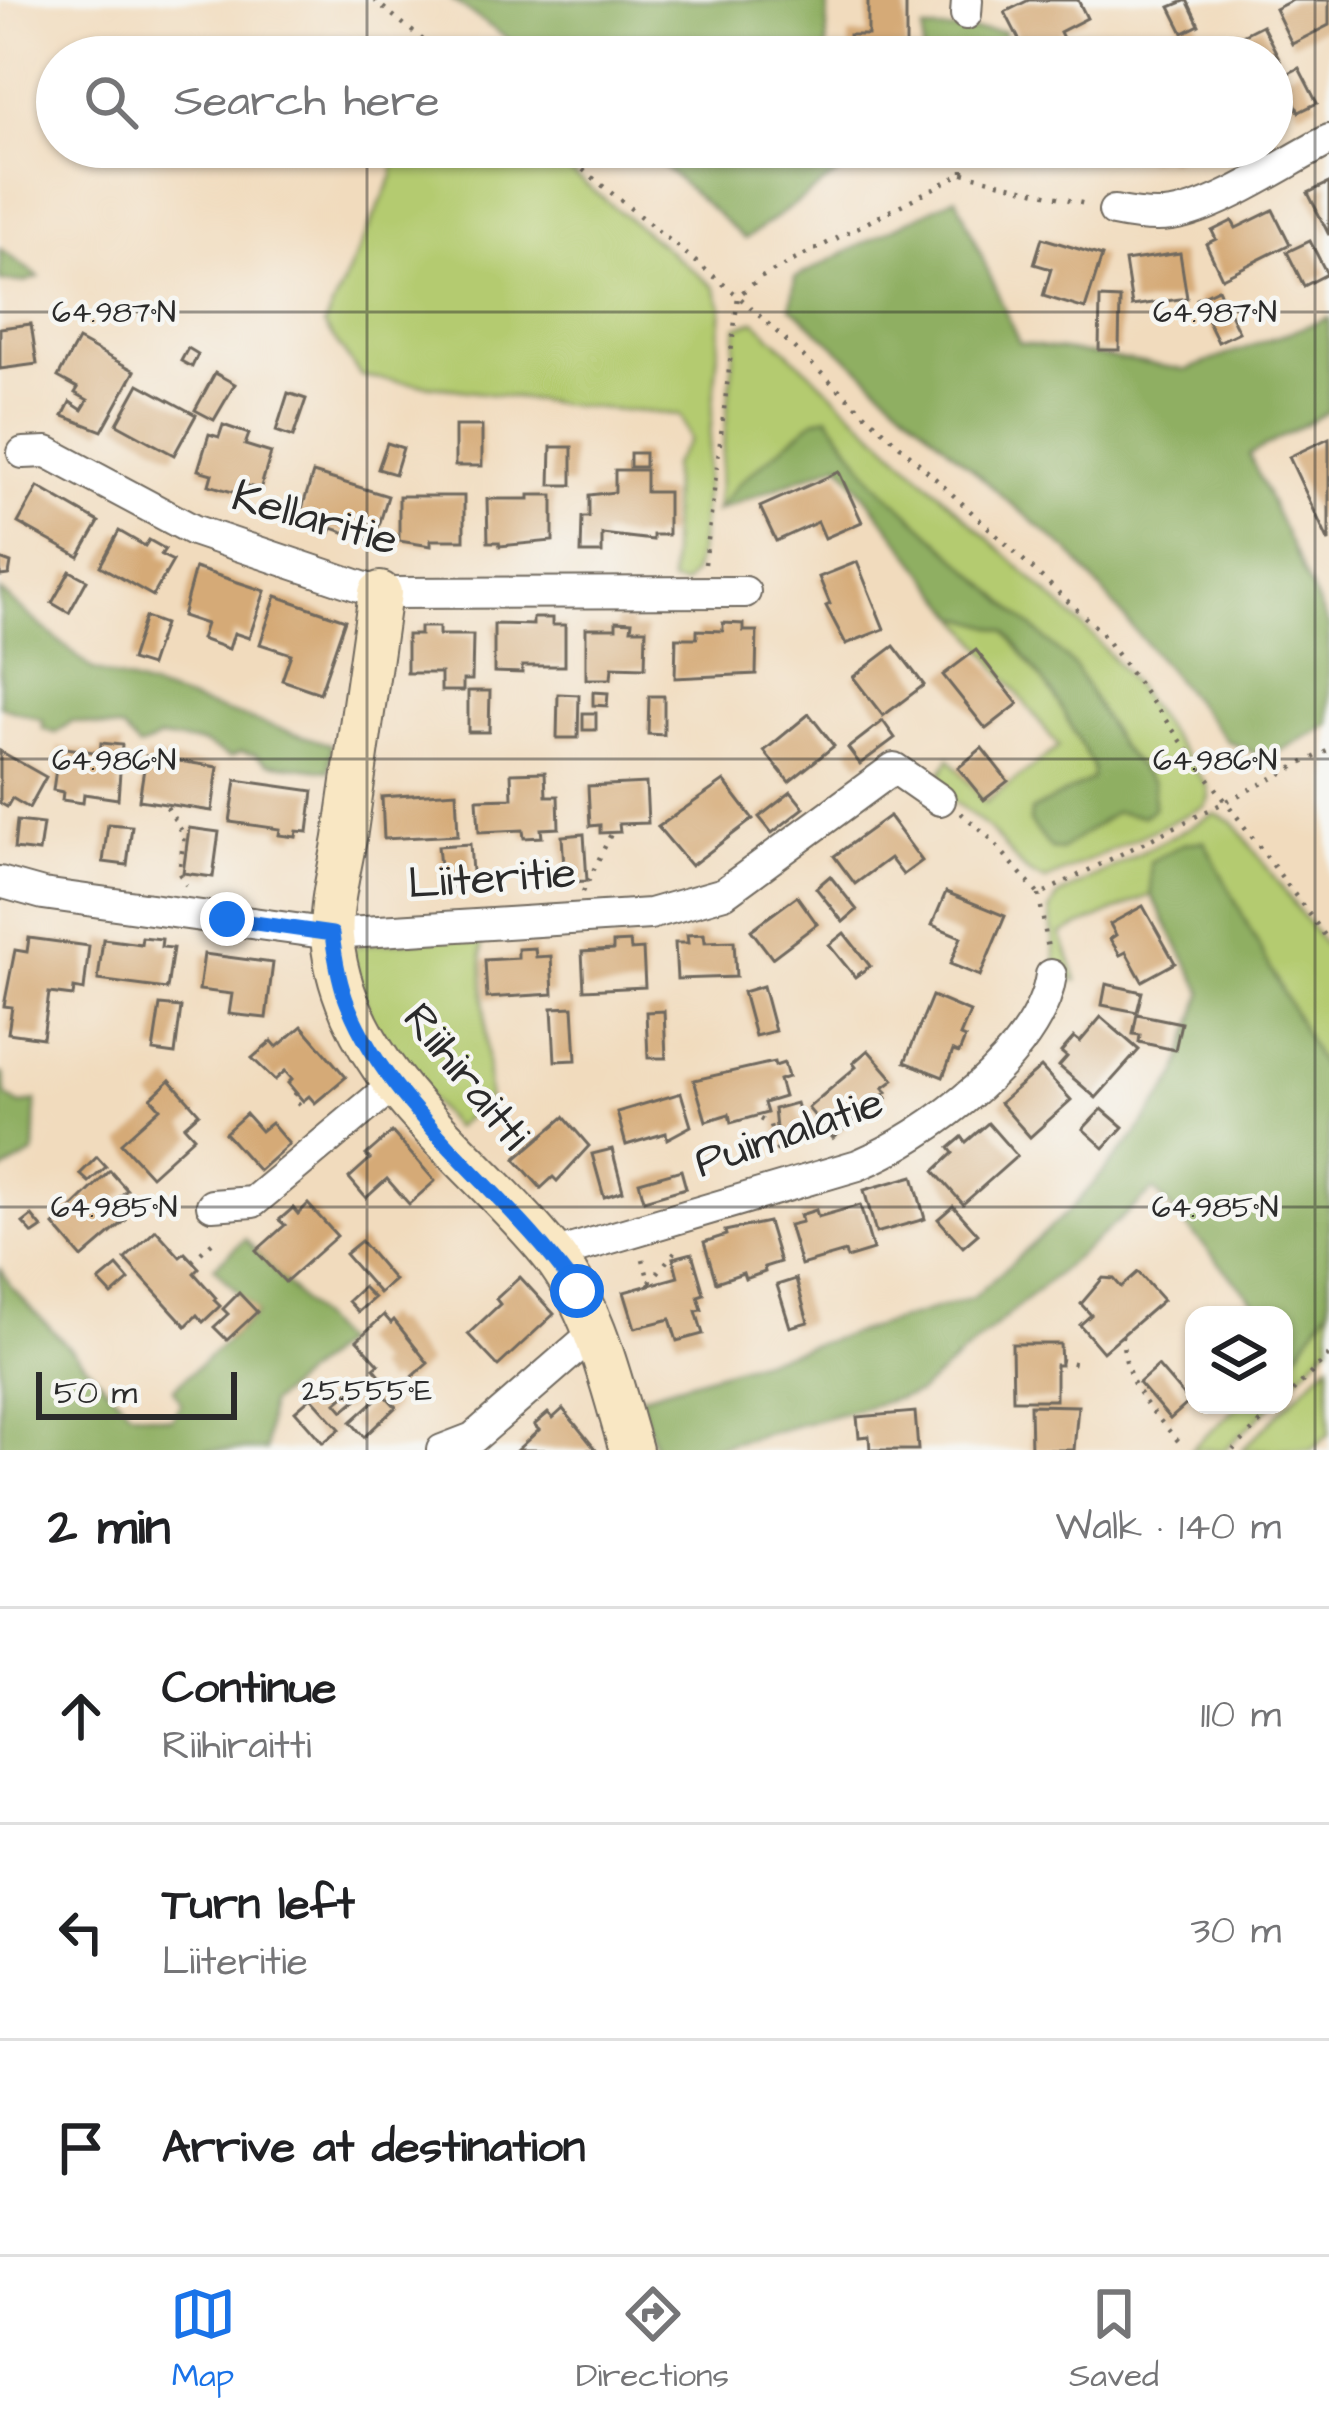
<!DOCTYPE html>
<meta charset="utf-8">
<style>
:root{--surface:#fff;--page:#f2f2f2;--text:#202124;--muted:#757577;--line:#e0e0e0;--accent:#1a73e8}
body{margin:0;font-family:"Architects Daughter",sans-serif;background:var(--page);color:var(--text)}
.controls{position:absolute;right:36px;bottom:36px;display:grid;overflow:hidden;border-radius:24px;box-shadow:0 3px 9px #0004}
.controls button{width:108px;height:108px;display:grid;place-items:center;padding:0;border:0;border-bottom:3px solid var(--line);background:var(--surface);color:var(--text);font:60px sans-serif}
.scale{position:absolute;left:36px;bottom:30px;width:201px;box-sizing:border-box;padding-left:12px;border:6px solid #2b2b2b;border-top:0;font-size:33px;line-height:42px;white-space:nowrap;color:#2b2b2b;-webkit-text-stroke:9px #f6f6f2;paint-order:stroke}
.stop{position:absolute;width:36px;height:36px;margin:-27px;border:9px solid #1a73e8;border-radius:50%;background:#fff}
.stop.end{background:#1a73e8;border-color:#fff;box-shadow:0 3px 12px #0008}
.list{margin:0;padding:0;list-style:none}
h2{display:flex;justify-content:space-between;align-items:center;height:156px;margin:0;padding:0 48px;font-size:51px}
h2 small{font-size:39px;font-weight:400;color:var(--muted)}
.list li{display:grid;grid-template-columns:78px 1fr auto;gap:36px;align-items:center;box-sizing:border-box;height:216px;padding:0 48px;border-top:3px solid var(--line)}
.list b{display:block;font-size:45px;white-space:nowrap}
.list p{margin:0;font-size:39px;white-space:nowrap;color:var(--muted)}
.list em{font-size:39px;font-style:normal;color:var(--muted)}
.icon{flex:none;width:66px;height:66px;fill:none;stroke:currentColor;stroke-width:2;stroke-linecap:round;stroke-linejoin:round}
.map{position:relative;flex:none;width:1329px;height:1450px;overflow:hidden}
.search{position:absolute;background:var(--surface);box-shadow:0 3px 9px #0004;left:36px;right:36px;top:36px;height:132px;display:flex;align-items:center;gap:30px;box-sizing:border-box;padding:0 42px;border-radius:66px;color:var(--muted);font-size:45px}
.sheet{height:804px;background:var(--surface)}
nav{display:flex;justify-content:space-around;align-items:center;box-sizing:border-box;height:168px;border-top:3px solid var(--line);background:var(--surface);font-size:33px;color:var(--muted)}
nav a{display:grid;justify-items:center;gap:6px}
nav .on{color:var(--accent)}
.map>svg:first-child{display:block}
.green{fill:#b4cb6f;stroke:#707b4d;stroke-width:3}
.forest{fill:#8faf62;stroke:#5d6d46;stroke-width:3}
.building{fill:#d5aa77}
.lines{fill:none;stroke-linecap:round;stroke-linejoin:round}
.street-casing{stroke:#70695e;stroke-width:34}
.secondary-casing{stroke:#70695e;stroke-width:46}
.path{stroke:#70695e;stroke-width:4.5;stroke-dasharray:3 9;stroke-linecap:butt}
.street{stroke:#fff;stroke-width:30}
.secondary{stroke:#f9e7c3;stroke-width:42}
.route{stroke:#1a73e8;stroke-width:15}
.ticks{fill:none;stroke:#2b2b2b;stroke-width:3;stroke-opacity:0.45}
.labels{text-anchor:middle;dominant-baseline:central;stroke-width:9;stroke-linejoin:round;paint-order:stroke}
.street-label{font-size:45px;fill:#2b2b2b;stroke:#f6f6f2}
.ticks-label{font-size:30px;text-anchor:middle;fill:#2b2b2b;stroke:#f6f6f2;stroke-width:9;stroke-linejoin:round;paint-order:stroke}
</style>
<div class="map">
<svg width="1329" height="1450" viewBox="0 0 1329 1450">
<rect width="100%" height="100%" fill="#f6f6f2"/>
<filter id="ink" filterUnits="userSpaceOnUse"><feTurbulence type="fractalNoise" baseFrequency=".00833" numOctaves="2"/><feDisplacementMap in="SourceGraphic" scale="24" xChannelSelector="R" yChannelSelector="G"/><feConvolveMatrix kernelMatrix="1 2 1 2 8 2 1 2 1" color-interpolation-filters="sRGB"/></filter>
<filter id="wash" filterUnits="userSpaceOnUse"><feTurbulence type="fractalNoise" baseFrequency=".004" numOctaves="4" result="noise"/><feDisplacementMap in="SourceGraphic" scale="48" xChannelSelector="R" yChannelSelector="G"/><feGaussianBlur stdDeviation="2.7" result="paint"/><feColorMatrix in="noise" values="0 0 0 0 0 0 0 0 0 0 0 0 0 0 0 0 0 1.4 0 .05"/><feComposite in="paint" operator="in"/></filter>
<g filter="url(#wash)">
<rect width="100%" height="100%" fill="#f1dbbd"/>
<g class="green">
<path d="M395,147H539L715,288L722,308L699,553L693,574L684,585L671,583L672,465L690,439L680,415L575,406L361,376L324,325L393,176Z"/>
<path d="M755,321L1094,637L1124,672L1208,787L1209,798L1205,806L1046,880C1020,875 1007,846 989,829C974,815 959,804 941,794L937,781L949,758L985,803L1059,747L958,616L1006,631L1054,695L1093,767L1092,778L1115,812L1144,816L1153,783L1119,745L1075,667L876,483L828,416L738,484L716,511L737,327Z"/>
<path d="M1215,814L1233,822L1329,951V1080L1204,842L1151,861V895L1061,934L1077,980L1062,979L1057,972L1050,910L1058,896Z"/>
<path d="M481,935L489,1097L454,1128L373,1031L351,951L359,945Z"/>
<path d="M1329,1307V1344L1284,1392V1365L1298,1352Z"/>
<path d="M1329,1363V1434L1311,1450H1242Z"/>
<path d="M1240,1405H1272L1224,1450H1190Z"/>
</g>
<g class="forest">
<path d="M452,0H828L826,57H534Z"/>
<path d="M923,30L1004,31L1003,57H923Z"/>
<path d="M642,147H876L745,239Z"/>
<path d="M956,197L1019,343L1186,370L1329,318V411L1249,455L1329,627V725L1266,758L1227,741L1069,551L1007,500L791,307L795,278Z"/>
<path d="M0,249L39,277L24,282L0,281Z"/>
<path d="M828,416L876,483L1075,667L1119,745L1153,783L1154,807L1144,816L1115,812L1061,850L1051,849L1030,822L1031,811L1092,779L1093,766L1054,695L1006,631L958,616L840,463L716,511L738,484L814,420Z"/>
<path d="M0,591L93,670L332,745L329,771L268,763L255,754L241,752L230,757L203,743L160,738L139,748L123,730L72,721L56,733L43,729V720L0,706Z"/>
<path d="M1204,841L1329,1080V1307L1298,1352L1284,1335V1315H1266L1154,1190L918,1393L705,1450H655L640,1396L973,1298L1073,1207L1136,1135L1177,1075L1203,992L1151,895L1150,862L1183,844Z"/>
<path d="M0,1073L4,1075L6,1096L20,1105L36,1101L34,1153L0,1173Z"/>
<path d="M245,1239L341,1343L269,1404L266,1450H0V1267L11,1287L130,1411L172,1419L181,1403L173,1389L257,1313L214,1267Z"/>
</g>
<g id="blocks">
<g class="building">
<path d="M868,0H906V57H849V35H868Z"/>
<path d="M1029,0H1078L1087,18L1060,32L1072,57H1028L1005,12Z"/>
<path d="M1187,0L1199,25L1183,33L1170,7Z"/>
<path d="M1293,0H1329V25L1292,44L1275,9Z"/>
<path d="M1262,25L1280,60L1272,65V57H1199Z"/>
<path d="M1299,68L1317,103L1299,112L1281,77Z"/>
<path d="M1140,147H1196L1168,161L1164,153L1147,161Z"/>
<path d="M1329,183V235L1308,193Z"/>
<path d="M1273,210L1290,244L1222,278L1206,244L1216,239L1212,231L1232,221L1236,228Z"/>
<path d="M1042,238L1102,256L1085,309L1043,296L1051,269L1034,264Z"/>
<path d="M1310,241L1327,274L1304,286L1287,252Z"/>
<path d="M1180,253L1187,298L1132,306L1125,261Z"/>
<path d="M1218,289L1239,332L1218,342L1197,299Z"/>
<path d="M1100,298L1120,299L1119,350H1099Z"/>
<path d="M31,324L37,364L0,369V328Z"/>
<path d="M78,340L135,371L102,431L63,416L70,402L82,410L88,400L75,393L78,388L58,377Z"/>
<path d="M188,348L198,354L192,367L181,361Z"/>
<path d="M215,373L235,384L214,420L195,410Z"/>
<path d="M139,384L196,415L174,455L117,424Z"/>
<path d="M288,393L306,399L293,437L276,431Z"/>
<path d="M223,425L249,434L245,445L271,453L260,490L245,485L242,495L209,485L212,474L198,470L209,434L219,437Z"/>
<rect x="455" y="426" width="27" height="40"/>
<path d="M1329,438V542L1289,457Z"/>
<path d="M387,443L403,448L395,474L378,469Z"/>
<path d="M551,447H572V485H550Z"/>
<rect x="630" y="453" width="15" height="14"/>
<path d="M615,470H646V492H668V535H653V540L602,534V553H581L582,517H589V495L615,492Z"/>
<path d="M839,472L862,522L825,538L818,522L776,541L760,507Z"/>
<path d="M313,473L388,496L374,542L332,528L330,533L315,528L316,523L299,518Z"/>
<path d="M38,487L99,522L79,557L18,523Z"/>
<path d="M529,495H553V541L500,546L499,542H488L487,499H529Z"/>
<path d="M399,496H464V540H431V546L399,541Z"/>
<path d="M119,531L145,546L149,540L165,549L161,555L173,561L153,596L100,566Z"/>
<path d="M0,559L11,563L9,575L0,576Z"/>
<path d="M857,562L884,629L846,644L826,606L830,604L819,577Z"/>
<path d="M195,568L265,591L249,638L234,633L229,649L201,639L206,624L182,616Z"/>
<path d="M70,571L87,580L69,613L52,603Z"/>
<path d="M276,596L345,620L320,693L282,680L291,654L260,644Z"/>
<path d="M145,617L164,624L150,666L131,660Z"/>
<path d="M533,618H552V625H565V666H522V673L494,672V624L533,625Z"/>
<path d="M616,621L632,622L631,629H646L645,668L612,667L611,679H586V628H616Z"/>
<path d="M723,623L743,624V631H757L756,674L675,678L676,638H697V630L723,631Z"/>
<path d="M420,627H439V635H473L472,680H463V691H441V673H407V635H420Z"/>
<path d="M894,646L924,685L883,716L853,677Z"/>
<path d="M976,650L1018,704L986,729L943,675Z"/>
<path d="M468,691H490L489,732H468Z"/>
<path d="M593,692L608,693L607,706L593,705Z"/>
<path d="M558,694L579,695L578,738H557Z"/>
<path d="M649,696H664V735L648,734Z"/>
<rect x="583" y="713" width="13" height="17"/>
<path d="M809,714L834,746L789,782L764,751Z"/>
<path d="M883,721L895,738L860,764L848,748Z"/>
<path d="M101,743L122,745L118,799L84,794L83,803L62,800L63,792L53,790L59,747L100,753Z"/>
<path d="M982,748L1008,781L984,800L958,768Z"/>
<path d="M0,751L46,777L29,808L12,798L7,807L0,803Z"/>
<path d="M146,756L218,767L212,811L139,800Z"/>
<path d="M545,772L546,796H558L559,828L541,829L542,837L524,838L523,830L479,832L477,799L512,798L511,773Z"/>
<path d="M236,780L313,791L308,832L297,831L296,837L279,835L280,829L230,822Z"/>
<path d="M724,781L753,819L691,866L658,827Z"/>
<path d="M646,783L648,823L619,824L620,832L600,833V825L590,826L588,786Z"/>
<path d="M456,792L458,835L384,839L382,797Z"/>
<path d="M791,792L804,808L772,833L759,817Z"/>
<path d="M889,816L922,861L903,875L890,858L855,884L834,856Z"/>
<path d="M17,821L43,824L39,852L14,849Z"/>
<path d="M108,824L132,826L127,865L103,862Z"/>
<path d="M189,828L219,832L213,877L183,873Z"/>
<path d="M584,834L587,881L565,882L562,836Z"/>
<path d="M470,844L473,886L442,888L438,846Z"/>
<path d="M830,876L857,910L843,922L816,888Z"/>
<path d="M946,892L1005,916L980,976L950,964L961,937L932,925Z"/>
<path d="M797,896L817,924L772,958L751,930Z"/>
<path d="M1143,906L1175,963L1142,981L1126,952L1120,955L1110,939L1116,935L1110,924Z"/>
<path d="M844,933L870,966L855,977L829,945Z"/>
<path d="M704,934L705,942L734,941L736,977L677,979L675,943H688L687,935Z"/>
<path d="M142,937L162,939L161,947L173,948L167,989L98,980L103,939L141,944Z"/>
<path d="M29,938L89,946L84,990L74,988L73,996L49,993L43,1038L8,1033L12,1007L4,1006L15,950L27,952Z"/>
<path d="M630,942L631,950L643,949L645,987L584,990L582,952L613,950V943Z"/>
<path d="M535,948L536,957L551,956L553,994L487,998L485,960L518,958V949Z"/>
<path d="M204,954L273,963L266,1018L229,1014L232,994L199,990Z"/>
<path d="M1106,984L1142,992L1137,1012L1102,1005Z"/>
<path d="M763,986L775,1031L755,1036L743,992Z"/>
<path d="M932,996L970,1012L960,1036L965,1038L959,1053L953,1051L943,1077L905,1062Z"/>
<path d="M160,1005L181,1007L175,1054L153,1051Z"/>
<path d="M573,1007L576,1060L555,1061L552,1008Z"/>
<path d="M664,1011L666,1058H648L646,1012Z"/>
<path d="M1137,1014L1181,1023L1175,1050L1139,1042L1140,1035L1133,1034Z"/>
<path d="M1101,1017L1139,1050L1096,1098L1059,1066L1067,1057L1061,1052L1074,1037L1080,1042Z"/>
<path d="M302,1026L346,1077L315,1103L309,1096L303,1101L288,1083L292,1079L285,1071L275,1080L252,1058L272,1041L277,1047Z"/>
<path d="M868,1050L894,1080L883,1088L887,1092L833,1138L808,1108L856,1067L853,1063Z"/>
<path d="M774,1062L775,1066L784,1063L788,1077L779,1080L784,1097L764,1103L767,1113L731,1123L729,1114L706,1121L694,1080Z"/>
<path d="M1041,1067L1071,1100L1030,1137L1000,1103Z"/>
<path d="M170,1080L199,1113L184,1126L194,1137L151,1176L121,1143L160,1108L151,1098Z"/>
<path d="M681,1093L691,1126L667,1139L666,1133L626,1145L617,1112Z"/>
<path d="M796,1103L807,1141L786,1147L783,1137L777,1139L774,1109Z"/>
<path d="M1102,1109L1123,1127L1104,1148L1083,1129Z"/>
<path d="M246,1114L261,1131L271,1123L289,1144L259,1171L225,1133Z"/>
<path d="M564,1117L589,1146L557,1181L553,1177L541,1188L515,1159Z"/>
<path d="M988,1123L1017,1156L963,1204L934,1171L953,1153L949,1148L962,1137L966,1142Z"/>
<path d="M392,1132L435,1181L409,1204L387,1179L366,1198L349,1178L370,1159L366,1155Z"/>
<path d="M612,1149L623,1191L604,1197L592,1154Z"/>
<path d="M97,1157L106,1167L89,1182L80,1174Z"/>
<path d="M681,1170L686,1188L644,1200L639,1182Z"/>
<path d="M110,1171L127,1190L112,1204L126,1220L82,1258L54,1225Z"/>
<path d="M913,1176L925,1219L876,1233L864,1190Z"/>
<path d="M308,1204L337,1236L285,1282L256,1251L285,1225L279,1220L285,1215L293,1208L298,1214Z"/>
<path d="M860,1205L873,1250L847,1258L845,1252L801,1265L789,1225L802,1222L800,1215L816,1210L818,1217Z"/>
<path d="M953,1206L978,1234L963,1247L938,1219Z"/>
<path d="M32,1216L42,1228L33,1234L23,1223Z"/>
<path d="M768,1222L780,1262L764,1267L765,1272L745,1279L743,1273L716,1282L704,1242L726,1235L725,1231Z"/>
<path d="M156,1230L180,1257L185,1253L199,1268L194,1273L216,1298L214,1300L220,1306L203,1322L197,1315L186,1326L125,1259Z"/>
<path d="M361,1241L394,1280L379,1293L345,1254Z"/>
<path d="M692,1253L704,1294L698,1296L702,1310L696,1311L703,1334L677,1341L670,1319L635,1328L624,1292L678,1277L673,1258Z"/>
<path d="M117,1266L129,1280L112,1295L99,1281Z"/>
<path d="M1138,1272L1163,1300L1103,1352L1080,1325L1091,1315L1081,1304L1103,1278L1114,1279L1121,1287Z"/>
<path d="M520,1277L554,1314L498,1366L468,1334L500,1304L496,1299Z"/>
<path d="M796,1279L808,1322L790,1327L777,1285Z"/>
<path d="M363,1287L374,1298L358,1312L348,1301Z"/>
<path d="M239,1293L257,1312L227,1340L214,1327L228,1314L223,1309Z"/>
<path d="M384,1315L391,1323L394,1320L428,1363L400,1388L392,1379L387,1383L374,1368L379,1364L357,1340Z"/>
<path d="M1012,1344H1060L1061,1365H1056V1400H1013Z"/>
<path d="M1158,1366L1189,1402L1170,1419L1139,1383Z"/>
<path d="M349,1392L356,1400L343,1411L336,1403Z"/>
<path d="M383,1393L396,1407L364,1437L351,1422Z"/>
<path d="M311,1397L340,1429L323,1443L295,1411Z"/>
<path d="M1030,1405L1078,1406L1074,1450H1031Z"/>
<path d="M563,1409L596,1450H517L539,1430L534,1425L548,1413L553,1418Z"/>
<path d="M915,1412L918,1450H870L869,1436L859,1437L857,1417Z"/>
</g>
</g>
</g>
<g filter="url(#ink)">
<use href="#blocks" fill-opacity="0" stroke="#70695e" stroke-width="3"/>
<g class="lines">
<defs>
<g id="street">
<path d="M966,14L967,0"/>
<path d="M1114,211C1133,215 1152,218 1172,215C1218,208 1286,162 1329,140"/>
<path d="M23,453L47,452L193,530L380,593L745,592"/>
<path d="M0,882L43,894L331,934L650,914L724,893L894,768L940,800"/>
<path d="M212,1205L253,1202L394,1084"/>
<path d="M553,1255L858,1165C927,1136 1040,1054 1051,975"/>
<path d="M442,1450L473,1438L595,1332"/>
</g>
<path id="secondary" d="M380,593C368,675 357,757 345,838C340,869 329,907 332,938C345,1076 474,1155 553,1255C596,1311 611,1384 631,1450"/>
</defs>
<use href="#street" class="street-casing"/>
<use href="#secondary" class="secondary-casing"/>
<g class="path">
<path d="M374,0L444,57"/>
<path d="M965,57V44"/>
<path d="M555,147L738,296L1099,630L1329,941"/>
<path d="M963,173L1085,204"/>
<path d="M705,564L738,296L760,278L963,173V147"/>
<path d="M167,807L184,835L179,873L186,885"/>
<path d="M961,813L991,839L1039,895L1329,750"/>
<path d="M583,892L612,832"/>
<path d="M1039,895L1048,949"/>
<path d="M296,1093L293,1097L305,1111"/>
<path d="M760,1119L770,1125L777,1150L786,1152"/>
<path d="M849,1124L852,1127L891,1093"/>
<path d="M643,1259L650,1285"/>
<path d="M192,1261L214,1241"/>
<path d="M650,1282L677,1249"/>
<path d="M1122,1335C1126,1387 1146,1404 1179,1442"/>
<path d="M1060,1360L1082,1365"/>
<path d="M1284,1400L1329,1355"/>
<path d="M1208,1409L1213,1405"/>
<path d="M1233,1450L1279,1405"/>
</g>
<use href="#street" class="street"/>
<use href="#secondary" class="secondary"/>
</g>
</g>
<g class="lines" filter="url(#ink)">
<path class="route" d="M227,919L332,934C335,958 339,983 348,1005C391,1114 511,1193 577,1291"/>
</g>
<path class="ticks" d="M367,0V57M1315,0V1450M367,147V1450M0,312H1329M0,759H1329M0,1207H1329"/>
<g class="labels">
<g class="street-label">
<text transform="translate(315 519) rotate(16)">Kellaritie</text>
<text transform="translate(492 879) rotate(-4)">Liiteritie</text>
<text transform="translate(466 1077) rotate(51)">Riihiraitti</text>
<text transform="translate(789 1133) rotate(-19)">Puimalatie</text>
</g>
</g>
<g class="ticks-label">
<text x="114" y="322">64.987°N</text>
<text x="1215" y="322">64.987°N</text>
<text x="114" y="770">64.986°N</text>
<text x="1215" y="770">64.986°N</text>
<text x="114" y="1217">64.985°N</text>
<text x="1215" y="1217">64.985°N</text>
<text x="367" y="1400">25.555°E</text>
</g>
</svg>
<div class="controls">
<button><svg class="icon" aria-label="layers" viewBox="0 0 24 24"><path d="M12 4l9 5-9 5-9-5zM3 14l9 5 9-5"/></svg></button>
</div>
<div class="scale">50 m</div>
<div class="stop" style="left:577px;top:1291px"></div>
<div class="stop end" style="left:227px;top:919px"></div>
<div class="search"><svg class="icon" aria-label="search" viewBox="0 0 24 24"><circle cx="10" cy="10" r="6"/><path d="M15 15l6 6"/></svg>Search here</div>
</div>
<section class="sheet">
<h2>2 min<small>Walk · 140 m</small></h2>
<ul class="list">
<li><svg class="icon" aria-label="ahead" viewBox="0 0 24 24"><path d="M12 20V5M6 11l6-6 6 6"/></svg><div><b>Continue</b><p>Riihiraitti</p></div><em>110 m</em></li>
<li><svg class="icon" aria-label="left" viewBox="0 0 24 24"><path d="M17 20v-9H6M10 6l-5 5 5 5"/></svg><div><b>Turn left</b><p>Liiteritie</p></div><em>30 m</em></li>
<li><svg class="icon" aria-label="arrive" viewBox="0 0 24 24"><path d="M6 21V4h12l-3 4 3 4H6"/></svg><div><b>Arrive at destination</b></div></li>
</ul>
</section>
<nav>
<a class="on"><svg class="icon" aria-label="map" viewBox="0 0 24 24"><path d="M3 6l6-2 6 2 6-2v14l-6 2-6-2-6 2zM9 4v14M15 6v14"/></svg>Map</a>
<a><svg class="icon" aria-label="directions" viewBox="0 0 24 24"><path d="M12 3l9 9-9 9-9-9zM9 14v-3h6M13 9l2 2-2 2"/></svg>Directions</a>
<a><svg class="icon" aria-label="saved" viewBox="0 0 24 24"><path d="M7 4h10v16l-5-4-5 4z"/></svg>Saved</a>
</nav>
